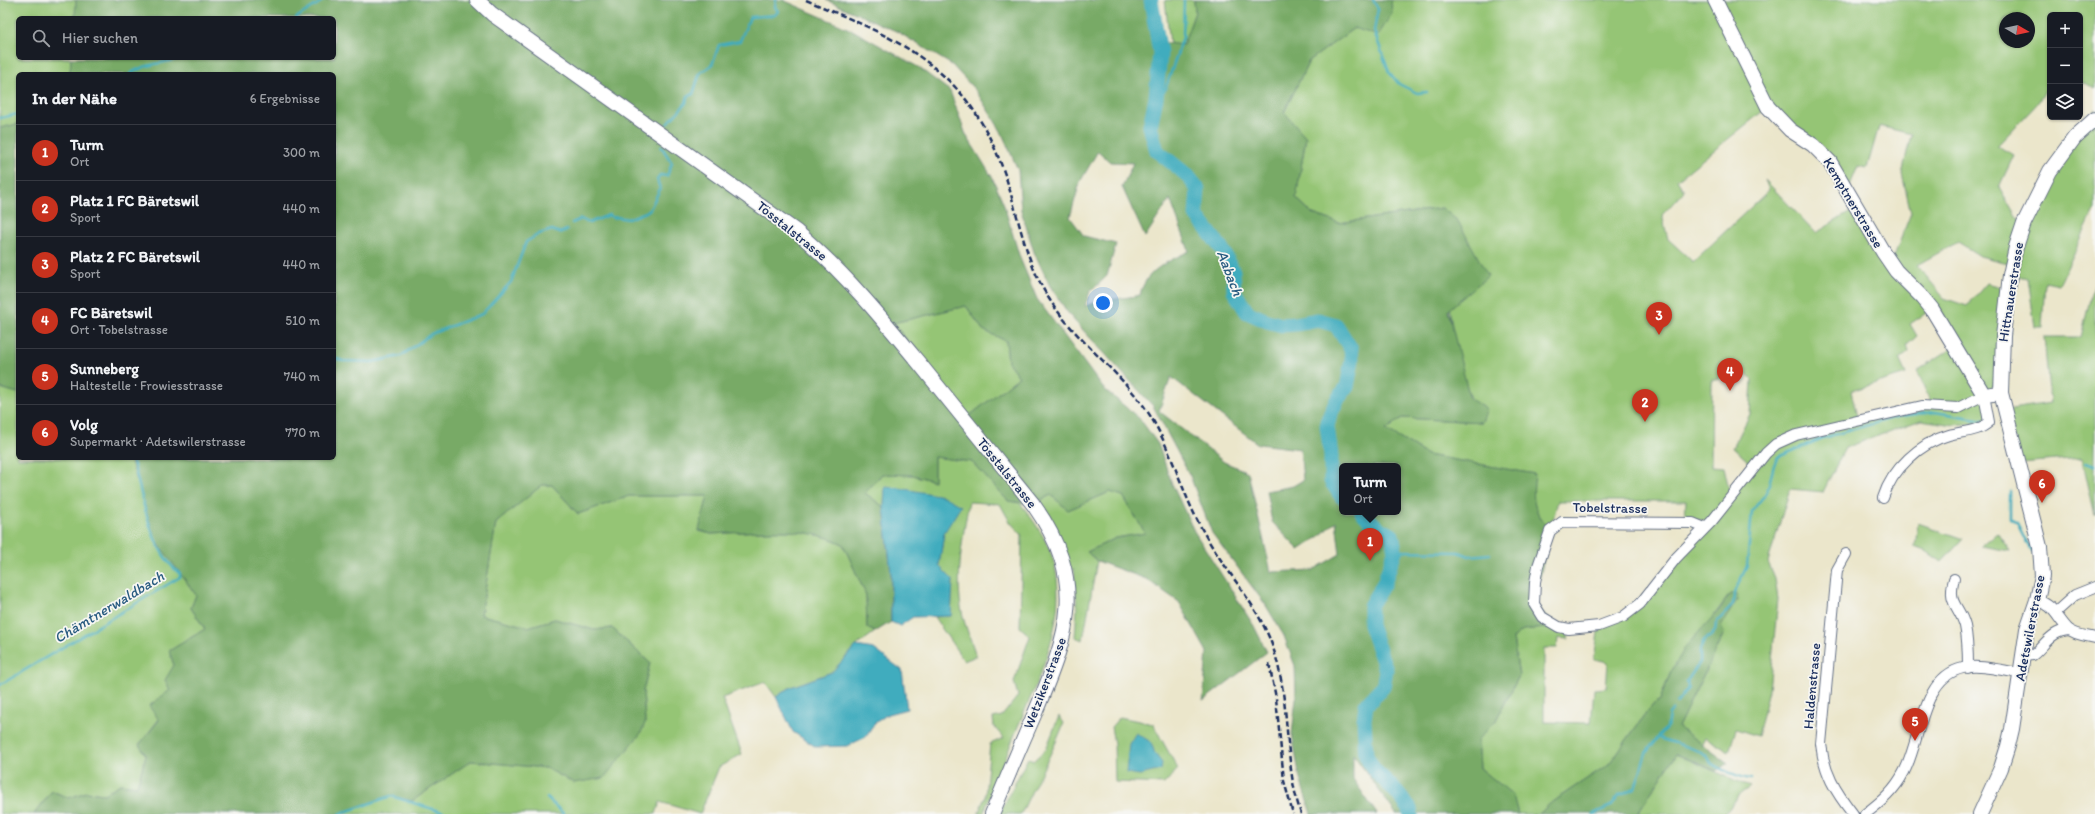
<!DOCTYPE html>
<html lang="de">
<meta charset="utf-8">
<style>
:root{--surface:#171b24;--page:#20242c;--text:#f1f3f6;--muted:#9ea1a6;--line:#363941;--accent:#c8321e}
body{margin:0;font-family:Itim,sans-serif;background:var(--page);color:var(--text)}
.controls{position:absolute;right:12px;top:12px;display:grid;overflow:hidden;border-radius:6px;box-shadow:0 1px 3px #0004}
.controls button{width:36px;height:36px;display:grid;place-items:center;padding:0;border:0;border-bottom:1px solid var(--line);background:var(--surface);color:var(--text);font:20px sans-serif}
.compass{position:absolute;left:1999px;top:12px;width:36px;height:36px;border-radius:50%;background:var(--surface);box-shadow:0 1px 3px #0004;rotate:99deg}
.you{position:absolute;left:1103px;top:303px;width:14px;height:14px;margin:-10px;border:3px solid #fff;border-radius:50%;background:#1a73e8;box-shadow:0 0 0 6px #1a73e833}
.badge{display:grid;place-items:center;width:26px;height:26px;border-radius:50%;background:var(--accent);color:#fff;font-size:13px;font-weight:700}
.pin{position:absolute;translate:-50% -33px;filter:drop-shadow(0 1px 2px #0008)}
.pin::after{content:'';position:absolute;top:21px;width:14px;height:12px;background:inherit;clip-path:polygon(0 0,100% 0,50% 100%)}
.popup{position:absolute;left:1339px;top:463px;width:62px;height:52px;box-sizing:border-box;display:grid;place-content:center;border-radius:6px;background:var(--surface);filter:drop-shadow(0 1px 3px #0005);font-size:13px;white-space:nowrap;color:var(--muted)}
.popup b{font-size:15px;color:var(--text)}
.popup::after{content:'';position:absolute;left:50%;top:100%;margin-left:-8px;border:8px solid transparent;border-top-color:var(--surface)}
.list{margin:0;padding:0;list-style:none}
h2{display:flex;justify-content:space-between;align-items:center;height:52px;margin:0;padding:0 16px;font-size:17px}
h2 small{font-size:13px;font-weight:400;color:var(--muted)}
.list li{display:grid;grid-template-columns:26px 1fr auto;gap:12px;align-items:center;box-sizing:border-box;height:56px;padding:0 16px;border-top:1px solid var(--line)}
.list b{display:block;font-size:15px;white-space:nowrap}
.list p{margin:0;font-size:13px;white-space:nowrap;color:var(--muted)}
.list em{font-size:13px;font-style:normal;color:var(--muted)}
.icon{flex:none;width:22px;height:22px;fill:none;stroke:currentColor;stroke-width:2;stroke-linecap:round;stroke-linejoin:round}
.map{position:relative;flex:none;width:2095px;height:814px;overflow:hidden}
.search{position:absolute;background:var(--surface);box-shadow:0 1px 3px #0004;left:16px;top:16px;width:320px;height:44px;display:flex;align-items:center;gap:10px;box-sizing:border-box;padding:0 14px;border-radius:6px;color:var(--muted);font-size:15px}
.panel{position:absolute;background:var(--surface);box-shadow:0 1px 3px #0004;left:16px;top:72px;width:320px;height:388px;border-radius:6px}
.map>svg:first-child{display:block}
.green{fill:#95c575;stroke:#587a6a;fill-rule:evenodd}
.forest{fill:#78aa66;stroke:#4a6c62;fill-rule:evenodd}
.water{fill:#40acbe;stroke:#2e6e8e}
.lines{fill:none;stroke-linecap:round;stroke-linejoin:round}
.stream{stroke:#40acbe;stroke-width:2.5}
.river{stroke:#40acbe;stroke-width:15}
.street-casing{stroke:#646f84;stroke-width:12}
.secondary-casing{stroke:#646f84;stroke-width:16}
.street{stroke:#fff;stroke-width:10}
.secondary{stroke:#fff;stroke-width:14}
.rail{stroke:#1b2f5e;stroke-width:2.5;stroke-dasharray:6 3;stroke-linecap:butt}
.labels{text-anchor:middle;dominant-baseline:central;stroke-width:3.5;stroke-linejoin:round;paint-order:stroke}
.street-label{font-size:14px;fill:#1b2f5e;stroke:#f6f6f2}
.water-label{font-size:15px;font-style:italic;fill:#285b80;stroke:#f6f6f2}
</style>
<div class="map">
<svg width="2095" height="814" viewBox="0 0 2095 814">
<rect width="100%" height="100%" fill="#f6f6f2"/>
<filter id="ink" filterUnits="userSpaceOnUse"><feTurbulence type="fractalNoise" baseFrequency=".025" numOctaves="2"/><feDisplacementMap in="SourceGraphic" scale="8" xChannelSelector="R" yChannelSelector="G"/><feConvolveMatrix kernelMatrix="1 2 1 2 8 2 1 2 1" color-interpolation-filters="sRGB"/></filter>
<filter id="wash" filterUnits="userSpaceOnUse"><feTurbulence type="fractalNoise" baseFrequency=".012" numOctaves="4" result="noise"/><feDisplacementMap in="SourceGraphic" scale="16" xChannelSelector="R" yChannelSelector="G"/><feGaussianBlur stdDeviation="0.9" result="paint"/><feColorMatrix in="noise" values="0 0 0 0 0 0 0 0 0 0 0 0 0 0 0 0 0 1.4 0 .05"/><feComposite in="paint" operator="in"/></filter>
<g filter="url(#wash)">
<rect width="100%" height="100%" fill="#ebe6cb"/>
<g class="green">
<path d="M0,0H76L75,18H18V58H71L70,74H18V124L0,128Z"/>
<path d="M1165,0H1194L1195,12L1183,45L1170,44Z"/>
<path d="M1391,0H2095V88L2084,83H2080V15H2050V83L2037,104L1997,146L2014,155L1999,187L2016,216L2024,222L2095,109V209L2059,285L2045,282L2042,327H2035L2028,279L2010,275L2012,264L1980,256L1958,242L1917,265L1944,298L1967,306L1987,283L2009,289L2001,393L1985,395L1989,422L1954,425L1921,420L1845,448L1823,492L1790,489L1768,562L1775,579L1778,599L1769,690L1758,736L1736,729L1729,752L1705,737L1701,745L1678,727L1724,633L1720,626L1737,600L1730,594L1670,674L1660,700L1650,708L1609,764L1552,802L1539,814H1518L1512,795L1480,768L1478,739L1495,722L1519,676L1513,638L1523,630L1558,627L1569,629L1568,639L1558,638L1557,648H1544V722L1591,723L1594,689L1606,688L1608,662L1594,659L1599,626L1623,617L1712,521L1685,519L1686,501H1558L1550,531C1532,508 1532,502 1534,474L1427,455L1386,430L1402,418L1482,422C1448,358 1446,280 1442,208L1339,223L1313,214L1296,198L1306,137L1284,113L1309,61L1354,28L1392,13ZM2005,18H2029V42H2005ZM1768,107L1830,162L1847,193L1858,166L1867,168L1879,126L1911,134L1902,174L1911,213L1891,264L1852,211L1816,233L1765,180L1769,190L1693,262L1668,239L1662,215L1684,191L1677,180ZM1932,309L1955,346L1917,371L1932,406L1858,421L1851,391L1906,374L1899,359L1908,352L1906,346L1917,336L1910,324ZM1735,363L1752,380L1750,414L1733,448L1755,467L1731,498L1724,467L1711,466L1712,379H1719V364Z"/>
<path d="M2095,278V515L2082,458L2020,463L2005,410L2050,403L2044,337H2081Z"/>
<path d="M966,306L983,330L1006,341L1008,362L1019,377L969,416L893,323Z"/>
<path d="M0,388L18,393V458H130L155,539L196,595L191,608L205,629L169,651L174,665L170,690L159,719L139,745L146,755L137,786L120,784L104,794L86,792L69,798L52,791L34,814H0Z"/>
<path d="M934,457L972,462L1008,501L1020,503C1035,522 1049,542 1055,566C1067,621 1040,675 1019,724C1007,754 995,784 983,814H978L985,797L990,744L1004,738L994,727L993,718L1002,716L1018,696L1014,682L1030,636L1020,627L1022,535L1010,522L1000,504L969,502C963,533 955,582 962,612C965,627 972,642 976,656L964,661L934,617L951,616L953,580L939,566L944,533L885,487L884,507L865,493L882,474L913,475L934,481Z"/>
<path d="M542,485H552L578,514L629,496H708L699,531L711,534C756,532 802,524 843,544L866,595L867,628L875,632L856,646L832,672L791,687L776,697L765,682L722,698L742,754L719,767L700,814L660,802L656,814H339L391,796L412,801L471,761L546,768L574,783L645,723L643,691L650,663L612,628L594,630L555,619L528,627L481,615L496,523Z"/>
<path d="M1110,492L1123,496L1146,533L1116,538L1087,552L1097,561L1083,640L1075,637L1077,608L1074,569L1065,574L1033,504L1051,495L1068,510Z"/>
<path d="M1918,523L1963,539L1942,562L1926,551L1915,547Z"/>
<path d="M1997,533L2010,551L1981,546Z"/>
<path d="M1059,716L1064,723C1052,754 1035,783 1021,814H999L1028,758L1033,761L1046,749Z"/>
<path d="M1120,717L1153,724L1178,769L1164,784L1115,782L1114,744L1111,727Z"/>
<path d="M1676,754L1750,787L1740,794L1725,814H1637Z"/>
</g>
<g class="forest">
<path d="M76,0H783L854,31L918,67L950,91L966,135L992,177L1003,202L1020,258L1037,299L1103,388L1140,419L1158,444L1172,484L1194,531L1254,626L1267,652L1203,701L1207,652L1179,602L1146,579L1097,561L1087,552L1116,538L1145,533L1123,496L1110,492L1068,510L1051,495L1033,504L1008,501L972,462L934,457V481L913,475L882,474L865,493L884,507L891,573V622L875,632L867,628L866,595L843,544C802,524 756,532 711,534L699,530L708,496H629L578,514L552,485H542L496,523L481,615L528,627L555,619L594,630L612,628L650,663L643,691L645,723L641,733L604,778L574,783L546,768L471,761L412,801L391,796L339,814H34L52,791L69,798L86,792L104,794L120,784L137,786L146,755L139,745L159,720L149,706L170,690L165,680L174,665L169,651L205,629L191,608L196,595L155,539L130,458H334V74H70L71,58H334V18H75ZM966,306L983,330L1006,341L1008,362L1019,377L969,416L893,323Z"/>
<path d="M826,0H1150L1159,42L1183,45L1195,12L1194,0H1391L1392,13L1378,36L1354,28L1309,61L1284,112L1306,137L1296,198L1313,214L1339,223L1442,208L1458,221L1488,276L1448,310L1470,399L1487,409L1482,422L1402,418L1386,430L1427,455L1535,474C1532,502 1532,508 1550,531L1534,604L1558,627L1523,630L1513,638L1519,676L1495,722L1478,739L1480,768L1513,795L1518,814H1396L1353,754V779L1377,814H1311L1300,779L1292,734L1296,698L1295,666L1284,636L1265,604L1212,533L1190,476L1153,406L1070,316L1050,286L1034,252L1021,210L1018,170L1001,131L976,91L952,65L898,32ZM1098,151L1110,162L1133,163L1122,187L1145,237L1170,199L1189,251C1168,262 1146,269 1140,295C1122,299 1103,299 1085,306L1090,292L1107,276L1116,244L1084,236L1070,217L1080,182ZM1171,377L1258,444L1300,449L1303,480L1293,486L1266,491L1272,522L1299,550L1319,537L1336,521L1340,554L1313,570L1271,572L1248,472L1224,462L1159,411ZM1342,466H1398V512H1342Z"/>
<path d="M18,124V393L0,388V128Z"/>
<path d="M1734,593L1738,596L1737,600L1721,626L1724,633L1678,727L1728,763L1716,771L1676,754L1637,814H1539L1552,802L1609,764L1650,708L1660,700L1670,674L1686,646L1719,610L1730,594Z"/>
</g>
<g class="water">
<path d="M885,487L899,488L943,496L961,506L944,533L939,566L953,580L951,616L913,617L900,626L891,622V573L884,507Z"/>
<path d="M856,646L874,649L902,670L907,709L888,714L875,723L866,737L847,746L816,747L793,732L776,697L791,687L832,672Z"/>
<path d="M1136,733L1151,742L1155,754L1162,763L1161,770L1140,775L1126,773L1129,744Z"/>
</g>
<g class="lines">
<g class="stream">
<path d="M1373,0L1378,9L1374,31L1389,72L1399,84L1417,93L1427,92"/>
<path d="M296,18L324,0"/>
<path d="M130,74C143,64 163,64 179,58"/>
<path d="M1156,98L1165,90L1183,37L1184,0"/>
<path d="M0,118L18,114"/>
<path d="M667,124L686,103L688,96L693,94L700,73L712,65L719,45L740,41L750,17L775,15L778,11L775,7L776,0"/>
<path d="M572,223L581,219L589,223L609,215L613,218L616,217L628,219L646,212L650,209L660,189L657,179L660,175L667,176L672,163L661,146"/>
<path d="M334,358L343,361L372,362L401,356L431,334L482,314L511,282L526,242L539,234L552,230L560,233L567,230"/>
<path d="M2086,462L2095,465"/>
<path d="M2010,491V519L2018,523L2033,553"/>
<path d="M1395,551L1459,552L1469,556L1490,554"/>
<path d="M0,685L180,577V574C148,548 143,496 132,458"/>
<path d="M1677,703L1688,688L1687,681L1700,662V649L1704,640L1711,636L1715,631L1716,623L1733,605L1734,593L1747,566L1752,511L1767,492L1774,465L1778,457L1823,438L1900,416L1935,412L1983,420"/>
<path d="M1659,738C1671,743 1698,748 1706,755C1709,757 1709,760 1711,763C1718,769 1742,778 1751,779"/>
<path d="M547,798L564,814"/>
<path d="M339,814L391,796L449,814"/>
<path d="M1593,814L1611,806L1619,795L1635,788L1646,753L1661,733L1667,728L1669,714L1672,710"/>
</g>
<g class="river">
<path d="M1151,0L1160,53L1156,98L1150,126L1157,151L1187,175L1198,189L1196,215L1222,249L1233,271L1234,291L1247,312L1267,321L1282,325L1296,324L1318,320L1336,325L1351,349L1352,360L1347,387L1337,400L1330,415L1327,426L1331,455V481L1342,497"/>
<path d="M1362,512L1377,527L1392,535L1395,551L1384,583L1370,606V625L1386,670L1383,687L1366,705L1364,720L1366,755L1374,770L1393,788L1410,809L1411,814"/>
</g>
</g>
</g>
<g filter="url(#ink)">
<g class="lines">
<defs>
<g id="street">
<path d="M1705,528L1693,523L1562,522L1550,531L1538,566L1535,582L1534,604L1542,617L1559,627L1569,629L1599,626L1623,617L1640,604L1676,558L1712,521L1766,453L1776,444L1796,435L1922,406L1958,408L1984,395L1989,422C1978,432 1964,431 1949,435C1920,443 1892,469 1883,498"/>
<path d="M1846,554L1837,570L1821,744C1824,773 1835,791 1853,814"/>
<path d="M1954,579C1947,605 1959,604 1965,626C1968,640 1968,654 1968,668"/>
<path d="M2037,600C2054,605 2057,618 2068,629C2075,635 2087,636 2095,638"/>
<path d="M2056,612L2075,595L2095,587"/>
<path d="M2023,656L2033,655C2045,645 2051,631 2069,630"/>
<path d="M1865,814C1881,802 1895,790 1904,772C1921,741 1921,677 1963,668C1981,664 2003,671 2020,673"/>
</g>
<g id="secondary">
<path d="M477,0L492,14L797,232C843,271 881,317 919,363C957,410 995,457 1033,504C1088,582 1069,632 1035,713C1020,747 1006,780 992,814"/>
<path d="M1715,0L1768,107L1790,130L1813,145L1830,162L1883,252L1896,271L1923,298L1932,309L1984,395L2001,393"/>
<path d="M1980,814L2001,768L2008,746L2012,729L2027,629L2037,600L2042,576L2040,547L2001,393L2003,336L2010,275L2016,247L2024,223L2050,171L2075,137L2095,119"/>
</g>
</defs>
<use href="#street" class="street-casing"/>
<use href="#secondary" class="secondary-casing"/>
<use href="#street" class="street"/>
<use href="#secondary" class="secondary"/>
<g class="rail">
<path d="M806,0C860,23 915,44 956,88C981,115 997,149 1008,184C1019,221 1026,259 1045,292C1071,337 1113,365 1143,405C1171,444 1180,490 1203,531C1224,570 1255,601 1271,642C1292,698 1282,758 1301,814"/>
<path d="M1269,663L1276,698L1284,781L1293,814"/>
</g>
</g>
</g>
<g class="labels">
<g class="street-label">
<text transform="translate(1853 203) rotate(59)">Kemptnerstrasse</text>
<text transform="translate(792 231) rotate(39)">Tösstalstrasse</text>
<text transform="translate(2011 292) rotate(-81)">Hittnauerstrasse</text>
<text transform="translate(1007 473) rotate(51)">Tösstalstrasse</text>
<text transform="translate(1610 508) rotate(1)">Tobelstrasse</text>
<text transform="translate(2030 628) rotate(-79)">Adetswilerstrasse</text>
<text transform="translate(1045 683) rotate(-69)">Wetzikerstrasse</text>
<text transform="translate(1812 686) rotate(-85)">Haldenstrasse</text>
</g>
<g class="water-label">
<text transform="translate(1230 273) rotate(69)">Aabach</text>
<text transform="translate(109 607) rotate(-31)">Chämtnerwaldbach</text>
</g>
</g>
</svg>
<div class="controls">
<button>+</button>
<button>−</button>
<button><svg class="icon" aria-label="layers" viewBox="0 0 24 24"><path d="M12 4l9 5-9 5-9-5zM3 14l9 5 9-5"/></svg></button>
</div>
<svg class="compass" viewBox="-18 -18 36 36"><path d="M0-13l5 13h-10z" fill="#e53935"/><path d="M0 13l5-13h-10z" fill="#9ea1a6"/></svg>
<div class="you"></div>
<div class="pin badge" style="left:1370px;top:561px">1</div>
<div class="popup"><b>Turm</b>Ort</div>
<div class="pin badge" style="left:1645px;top:422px">2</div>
<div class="pin badge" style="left:1659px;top:335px">3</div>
<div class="pin badge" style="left:1730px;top:391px">4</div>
<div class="pin badge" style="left:1915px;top:741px">5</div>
<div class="pin badge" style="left:2042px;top:503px">6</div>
<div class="search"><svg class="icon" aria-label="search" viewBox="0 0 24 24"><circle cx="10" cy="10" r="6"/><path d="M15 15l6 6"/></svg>Hier suchen</div>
<section class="panel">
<h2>In der Nähe<small>6 Ergebnisse</small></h2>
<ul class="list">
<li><span class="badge">1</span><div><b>Turm</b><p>Ort</p></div><em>300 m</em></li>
<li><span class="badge">2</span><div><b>Platz 1 FC Bäretswil</b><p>Sport</p></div><em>440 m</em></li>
<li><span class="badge">3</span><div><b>Platz 2 FC Bäretswil</b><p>Sport</p></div><em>440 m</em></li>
<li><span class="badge">4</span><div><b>FC Bäretswil</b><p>Ort · Tobelstrasse</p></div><em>510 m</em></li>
<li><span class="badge">5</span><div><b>Sunneberg</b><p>Haltestelle · Frowiesstrasse</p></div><em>740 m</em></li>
<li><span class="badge">6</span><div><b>Volg</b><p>Supermarkt · Adetswilerstrasse</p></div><em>770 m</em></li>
</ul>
</section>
</div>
